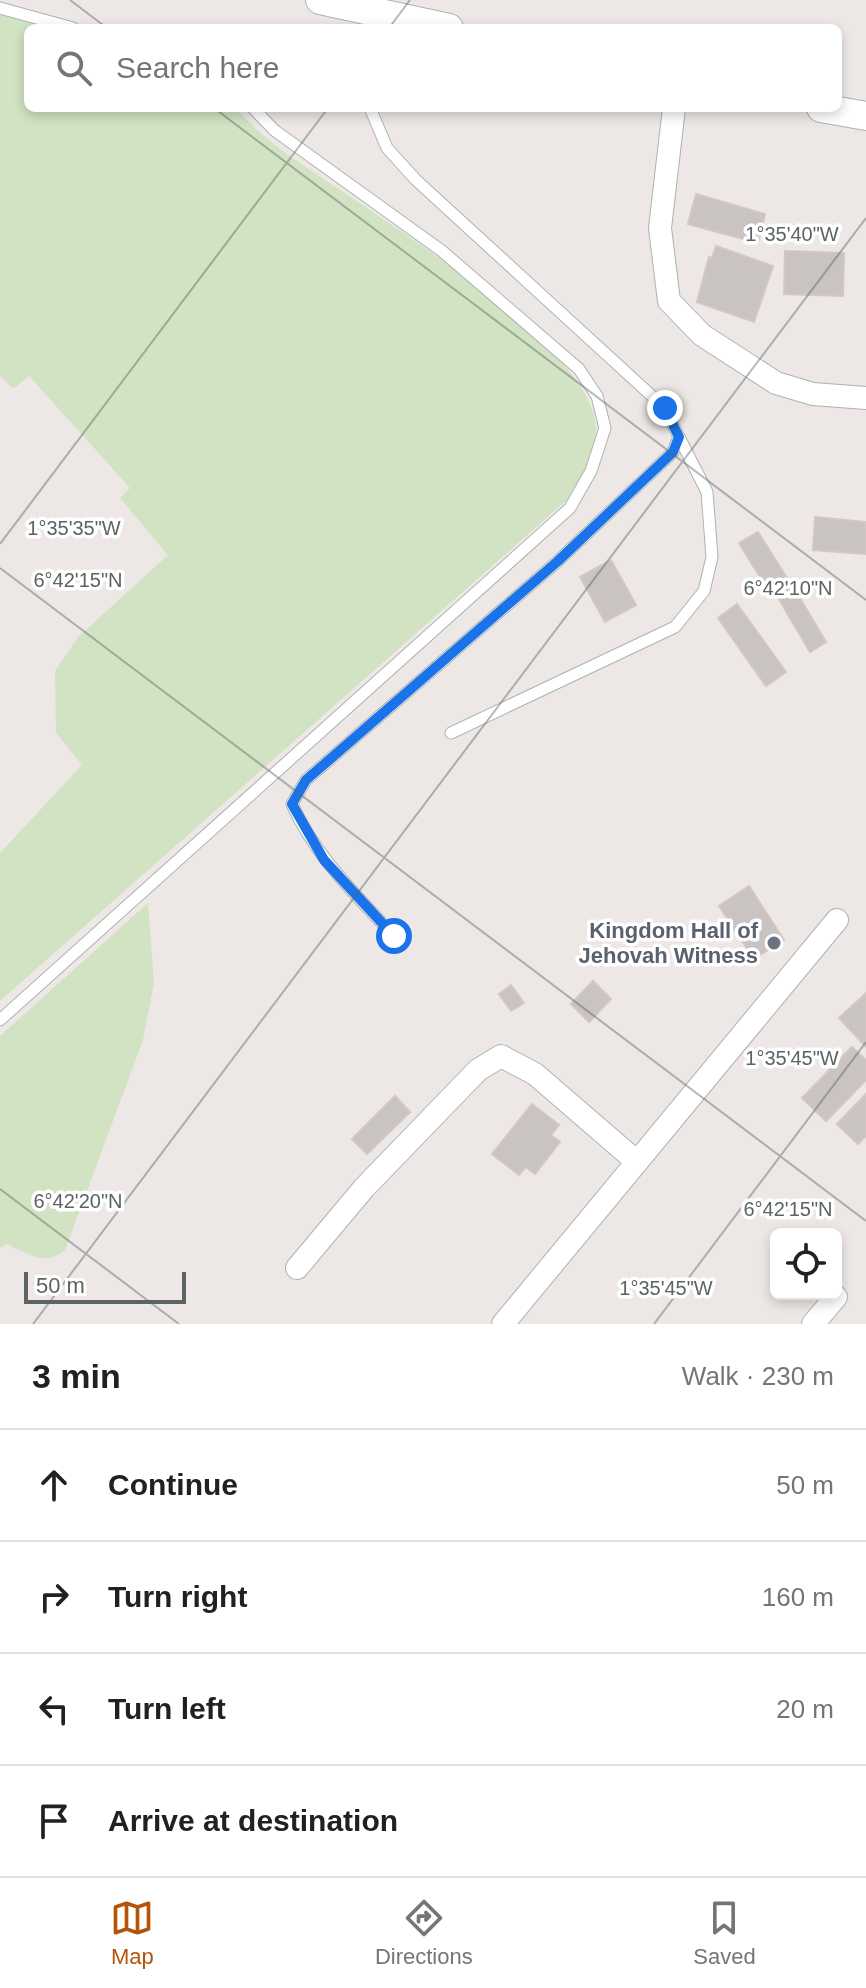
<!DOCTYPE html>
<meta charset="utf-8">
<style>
:root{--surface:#fff;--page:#f2f2f2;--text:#202124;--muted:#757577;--line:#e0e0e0;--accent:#b45309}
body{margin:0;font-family:Helvetica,sans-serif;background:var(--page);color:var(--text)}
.controls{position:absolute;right:24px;bottom:24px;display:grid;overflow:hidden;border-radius:12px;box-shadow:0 4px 12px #0003}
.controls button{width:72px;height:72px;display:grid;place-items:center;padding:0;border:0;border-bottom:2px solid var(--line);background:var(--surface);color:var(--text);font:40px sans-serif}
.scale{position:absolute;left:24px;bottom:20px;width:162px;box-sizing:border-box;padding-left:8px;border:4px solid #5c6364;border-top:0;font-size:22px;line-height:28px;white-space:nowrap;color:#5c6364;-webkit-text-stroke:6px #fff;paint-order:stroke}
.stop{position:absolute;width:24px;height:24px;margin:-18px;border:6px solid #1a73e8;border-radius:50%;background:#fff}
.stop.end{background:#1a73e8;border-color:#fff;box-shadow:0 2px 8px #0008}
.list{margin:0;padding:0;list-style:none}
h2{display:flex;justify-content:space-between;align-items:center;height:104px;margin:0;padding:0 32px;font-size:34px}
h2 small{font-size:26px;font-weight:400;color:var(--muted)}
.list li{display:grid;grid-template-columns:52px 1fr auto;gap:24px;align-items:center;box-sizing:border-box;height:112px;padding:0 32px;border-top:2px solid var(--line)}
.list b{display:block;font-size:30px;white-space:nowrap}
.list em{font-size:26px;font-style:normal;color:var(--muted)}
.icon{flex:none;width:44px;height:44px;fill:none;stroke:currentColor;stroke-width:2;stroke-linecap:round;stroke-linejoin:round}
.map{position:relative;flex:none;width:866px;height:1324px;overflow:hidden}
.search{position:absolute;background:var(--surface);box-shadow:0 4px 12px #0003;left:24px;right:24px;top:24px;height:88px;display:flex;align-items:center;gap:20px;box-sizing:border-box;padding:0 28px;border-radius:12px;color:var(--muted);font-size:30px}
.sheet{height:552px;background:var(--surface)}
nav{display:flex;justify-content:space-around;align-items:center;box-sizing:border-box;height:112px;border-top:2px solid var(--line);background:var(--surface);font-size:22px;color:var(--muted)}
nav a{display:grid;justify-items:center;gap:4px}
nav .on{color:var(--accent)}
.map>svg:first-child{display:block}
.green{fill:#d1e3c3}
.building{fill:#c9c3c2;stroke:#d2c7c3;stroke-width:2}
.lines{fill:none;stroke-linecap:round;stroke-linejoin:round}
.service-casing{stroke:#adb2b3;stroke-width:13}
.minor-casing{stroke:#adb2b3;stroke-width:24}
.tertiary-casing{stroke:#adb2b3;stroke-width:30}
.service{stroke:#fff;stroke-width:11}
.minor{stroke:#fff;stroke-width:22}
.tertiary{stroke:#fff;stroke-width:28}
.route{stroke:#1a73e8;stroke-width:10}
.ticks{fill:none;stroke:#5c6364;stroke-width:2;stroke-opacity:0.45}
.worship-dot{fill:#6b7280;stroke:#fff;stroke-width:3}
.labels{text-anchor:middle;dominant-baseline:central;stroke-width:7;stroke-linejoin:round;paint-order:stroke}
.worship-label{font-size:22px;font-weight:bold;fill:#5b616d;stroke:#fff;text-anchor:end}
.ticks-label{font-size:20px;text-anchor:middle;fill:#5c6364;stroke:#fff;stroke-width:7;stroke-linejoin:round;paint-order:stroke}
</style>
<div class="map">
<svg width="866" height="1324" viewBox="0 0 866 1324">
<rect width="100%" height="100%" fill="#ede8e5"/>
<g class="green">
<path d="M0,14L50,28H28V108H234C249,121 264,137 280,149C351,201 580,335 595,420C600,448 581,476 568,499L0,1001V853L82,765L56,733L55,671L78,637L168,555L120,498L130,488L29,376L13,389L0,376Z"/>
<path d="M148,903L154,983L143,1040L65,1250C45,1267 28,1254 7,1244L0,1248V1036Z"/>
</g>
<g class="building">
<path d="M696,194L765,214L758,243L688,224Z"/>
<path d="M716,246L773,266L754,322L697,302L709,257L712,258Z"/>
<path d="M785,251L844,253L843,296L784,294Z"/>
<path d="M815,517L866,522V554L813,550Z"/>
<path d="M758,532L789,581L770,593L739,543Z"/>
<path d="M611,560L636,605L605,622L580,577Z"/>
<path d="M792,585L826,642L810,652L776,594Z"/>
<path d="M737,604L786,672L766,686L718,618Z"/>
<path d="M749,886L784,940L754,959L719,906Z"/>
<path d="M593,981L611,999L589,1022L571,1004Z"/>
<path d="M511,985L524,1003L511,1011L499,994Z"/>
<path d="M866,993V1047L839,1018Z"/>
<path d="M852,1047L866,1060V1080L826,1121L802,1098Z"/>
<path d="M866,1094V1136L858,1144L837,1124Z"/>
<path d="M395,1096L410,1112L367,1154L352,1139Z"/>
<path d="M532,1104L559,1125L551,1135L560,1142L535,1174L526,1167L519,1175L492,1154Z"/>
</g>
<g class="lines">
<defs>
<g id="service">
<path d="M0,8L73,28"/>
<path d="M370,108L387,148L416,180L665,408L679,437L673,452L558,561L306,780L292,804C315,856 356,895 394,936"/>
<path d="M451,733L675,627L704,591L712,557L707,492L679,437"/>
<path d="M0,1020L570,508L591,471L605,428L597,396L579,369L442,251L274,130L253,108"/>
</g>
<g id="minor">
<path d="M674,108L660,228L669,301L702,335L776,383L813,394L866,398"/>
<path d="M297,1268L364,1188L478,1070L501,1056L535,1074L637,1162"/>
<path d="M503,1324L837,920"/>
<path d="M813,1324L836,1297"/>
</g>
<g id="tertiary">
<path d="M320,0L449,28"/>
<path d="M821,108L866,116"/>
</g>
</defs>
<use href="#service" class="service-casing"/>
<use href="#minor" class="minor-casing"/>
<use href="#tertiary" class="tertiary-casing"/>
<use href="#service" class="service"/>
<use href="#minor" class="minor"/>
<use href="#tertiary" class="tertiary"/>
</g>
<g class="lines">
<path class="route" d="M394,936L324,860L292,804L306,780L558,561L673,452L679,437L665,408"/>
</g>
<path class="ticks" d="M70,0L107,28M389,28L410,0M214,108L866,600M0,544L328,108M0,568L866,1221M0,1189L179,1324M33,1324L866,218M654,1324L866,1042"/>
<circle class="worship-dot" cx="774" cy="943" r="8"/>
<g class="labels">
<g class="worship-label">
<text x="758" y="930">Kingdom Hall of<tspan x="758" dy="25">Jehovah Witness</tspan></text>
</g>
</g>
<g class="ticks-label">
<text x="792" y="241">1°35'40"W</text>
<text x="74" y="535">1°35'35"W</text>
<text x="78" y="587">6°42'15"N</text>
<text x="788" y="595">6°42'10"N</text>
<text x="792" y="1065">1°35'45"W</text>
<text x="78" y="1208">6°42'20"N</text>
<text x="788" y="1216">6°42'15"N</text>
<text x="666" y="1295">1°35'45"W</text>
</g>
</svg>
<div class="controls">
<button><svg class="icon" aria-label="locate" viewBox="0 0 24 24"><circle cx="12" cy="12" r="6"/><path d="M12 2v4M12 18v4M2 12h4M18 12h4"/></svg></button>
</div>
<div class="scale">50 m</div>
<div class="stop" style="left:394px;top:936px"></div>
<div class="stop end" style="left:665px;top:408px"></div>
<div class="search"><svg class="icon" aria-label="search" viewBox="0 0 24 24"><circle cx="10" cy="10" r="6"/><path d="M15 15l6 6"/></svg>Search here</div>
</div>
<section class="sheet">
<h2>3 min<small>Walk · 230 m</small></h2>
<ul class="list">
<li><svg class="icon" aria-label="ahead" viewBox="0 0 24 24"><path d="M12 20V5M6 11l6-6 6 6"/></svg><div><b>Continue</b></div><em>50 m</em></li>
<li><svg class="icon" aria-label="right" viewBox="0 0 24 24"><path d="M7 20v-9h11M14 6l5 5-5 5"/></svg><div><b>Turn right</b></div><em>160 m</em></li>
<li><svg class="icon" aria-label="left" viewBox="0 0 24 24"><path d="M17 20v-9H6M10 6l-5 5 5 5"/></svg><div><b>Turn left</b></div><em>20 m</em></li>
<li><svg class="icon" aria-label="arrive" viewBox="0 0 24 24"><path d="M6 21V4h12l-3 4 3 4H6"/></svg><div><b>Arrive at destination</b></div></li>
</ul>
</section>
<nav>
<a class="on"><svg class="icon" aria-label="map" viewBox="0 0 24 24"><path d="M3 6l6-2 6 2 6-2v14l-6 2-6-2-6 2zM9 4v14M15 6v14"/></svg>Map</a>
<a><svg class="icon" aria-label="directions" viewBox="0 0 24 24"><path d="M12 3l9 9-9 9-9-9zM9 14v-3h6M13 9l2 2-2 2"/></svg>Directions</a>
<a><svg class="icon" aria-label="saved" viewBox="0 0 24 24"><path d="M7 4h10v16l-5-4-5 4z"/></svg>Saved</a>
</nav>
